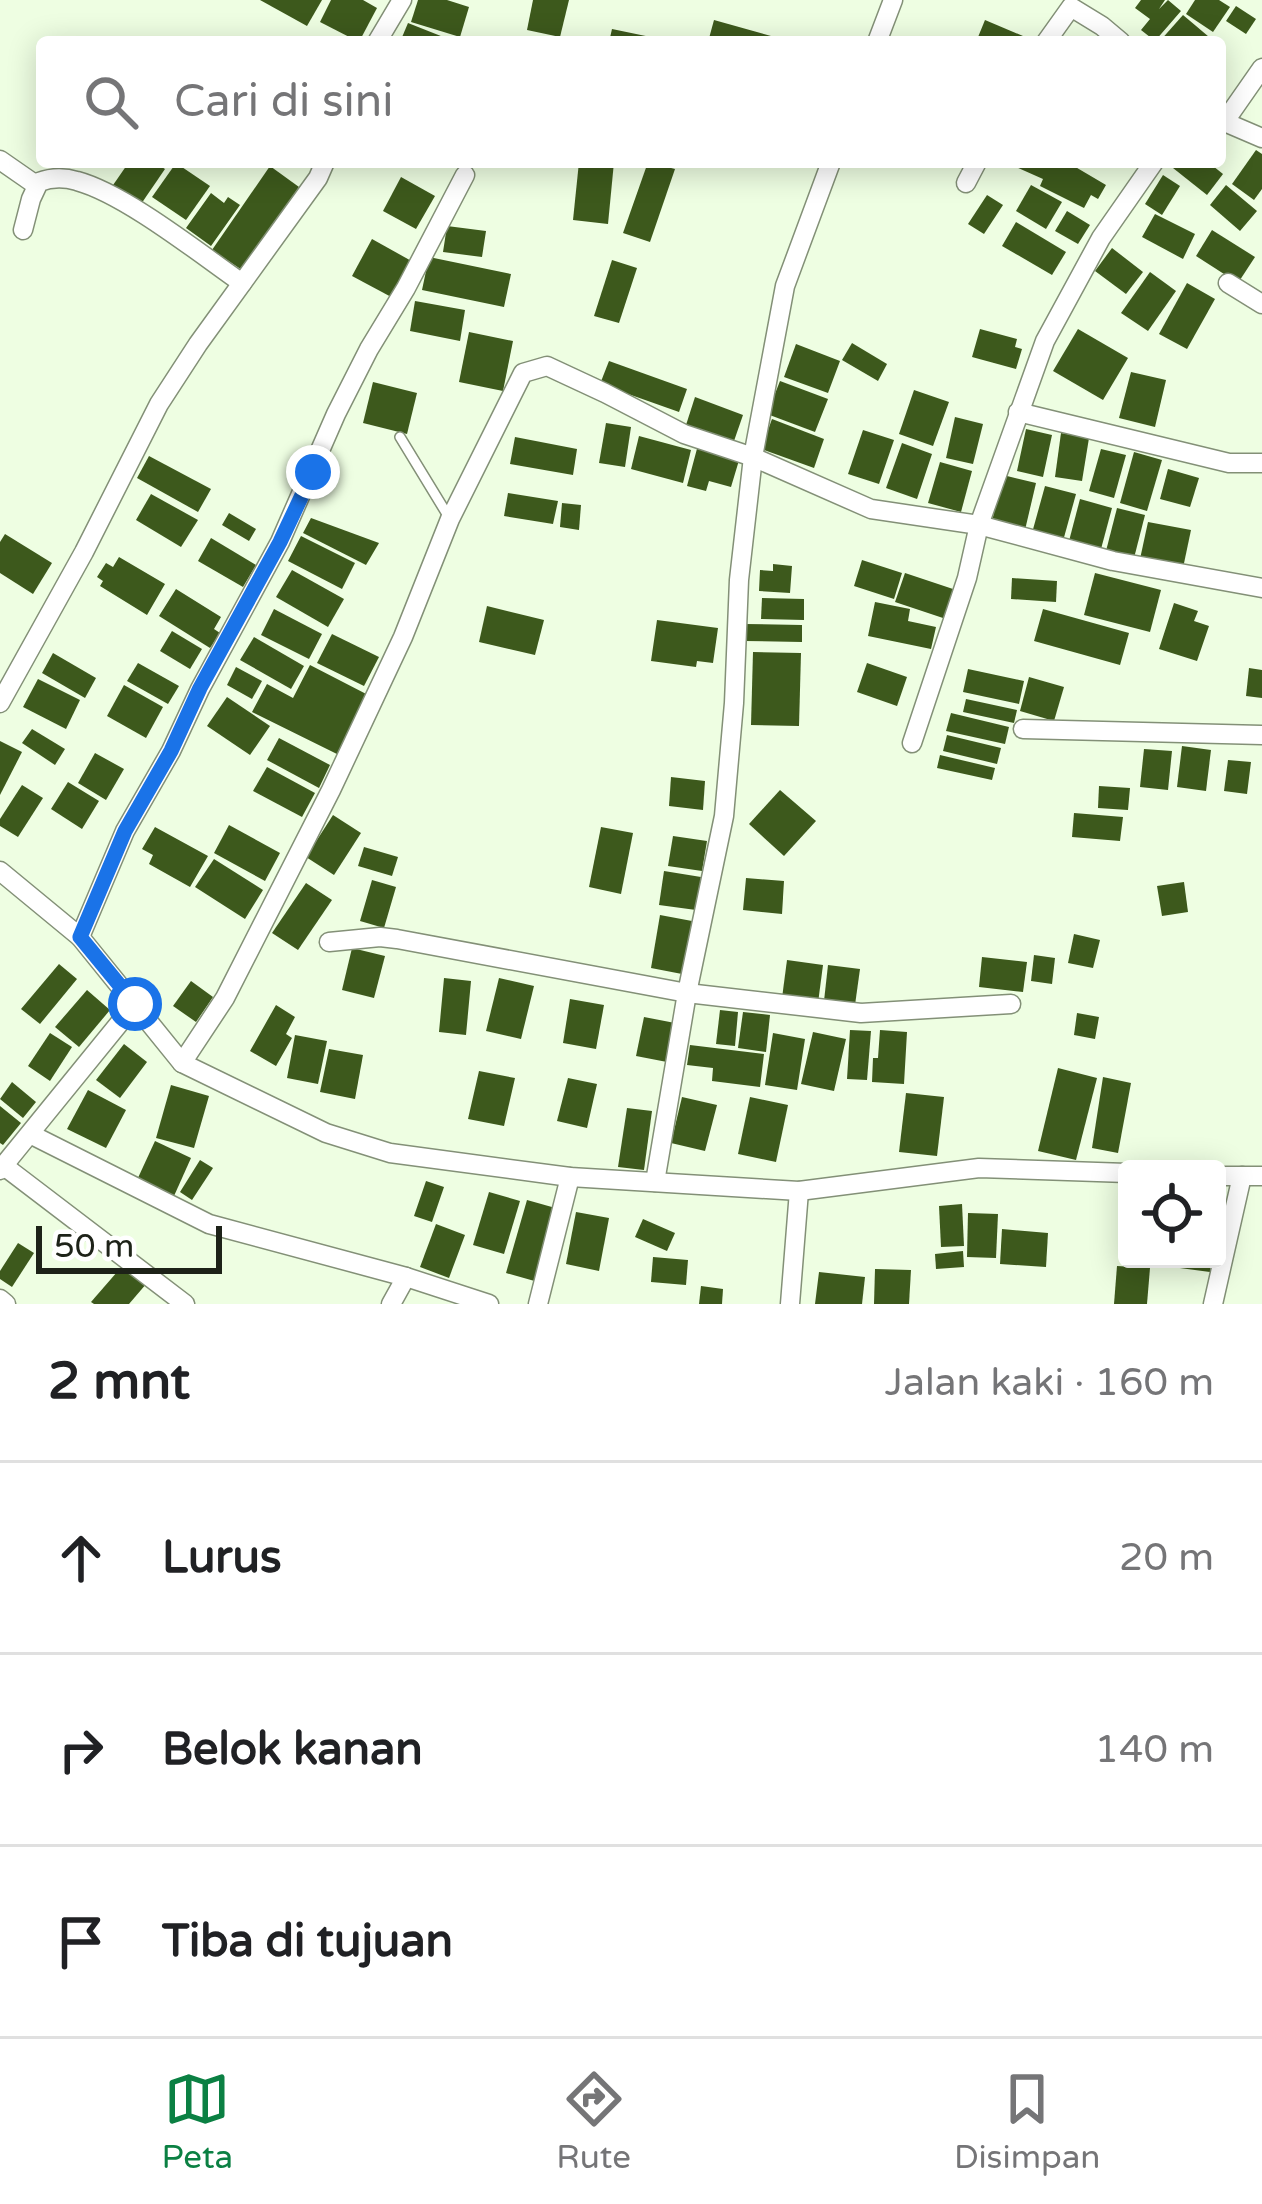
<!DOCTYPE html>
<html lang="id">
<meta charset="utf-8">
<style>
:root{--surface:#fff;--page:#f6f6f6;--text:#202124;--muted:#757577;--line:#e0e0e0;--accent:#0b8043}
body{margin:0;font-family:"Varela Round",sans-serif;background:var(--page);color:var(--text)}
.controls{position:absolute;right:36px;bottom:36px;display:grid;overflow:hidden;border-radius:12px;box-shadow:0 6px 30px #0003}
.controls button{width:108px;height:108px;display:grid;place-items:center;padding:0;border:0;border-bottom:3px solid var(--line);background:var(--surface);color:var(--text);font:60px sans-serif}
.scale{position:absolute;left:36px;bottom:30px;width:186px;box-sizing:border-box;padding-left:12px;border:6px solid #1d2218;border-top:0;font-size:33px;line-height:42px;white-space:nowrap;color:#1d2218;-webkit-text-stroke:9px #fff;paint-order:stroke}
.stop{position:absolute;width:36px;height:36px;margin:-27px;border:9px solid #1a73e8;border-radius:50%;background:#fff}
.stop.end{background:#1a73e8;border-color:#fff;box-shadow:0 3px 12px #0008}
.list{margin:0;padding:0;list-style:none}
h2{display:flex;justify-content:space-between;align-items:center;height:156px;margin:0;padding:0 48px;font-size:51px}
h2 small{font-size:39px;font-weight:400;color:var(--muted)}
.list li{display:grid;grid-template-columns:78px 1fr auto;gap:36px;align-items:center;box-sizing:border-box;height:192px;padding:0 48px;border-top:3px solid var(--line)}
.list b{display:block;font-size:45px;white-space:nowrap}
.list em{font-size:39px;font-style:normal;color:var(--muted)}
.icon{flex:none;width:66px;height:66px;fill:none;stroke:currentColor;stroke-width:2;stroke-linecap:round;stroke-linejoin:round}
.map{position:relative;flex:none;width:1262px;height:1304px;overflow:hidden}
.search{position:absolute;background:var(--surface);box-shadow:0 6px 30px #0003;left:36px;right:36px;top:36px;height:132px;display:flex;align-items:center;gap:30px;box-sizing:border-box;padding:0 42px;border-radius:12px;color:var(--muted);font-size:45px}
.sheet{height:732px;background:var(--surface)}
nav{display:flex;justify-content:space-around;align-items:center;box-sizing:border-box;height:168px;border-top:3px solid var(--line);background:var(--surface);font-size:33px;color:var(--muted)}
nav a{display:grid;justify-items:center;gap:6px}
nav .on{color:var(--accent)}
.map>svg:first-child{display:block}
.building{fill:#3d591c}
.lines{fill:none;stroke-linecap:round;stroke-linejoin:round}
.service-casing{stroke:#839077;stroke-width:12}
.minor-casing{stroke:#839077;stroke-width:21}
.service{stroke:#fff;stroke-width:9}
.minor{stroke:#fff;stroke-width:18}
.route{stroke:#1a73e8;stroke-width:15}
</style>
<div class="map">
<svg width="1262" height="1304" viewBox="0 0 1262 1304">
<rect width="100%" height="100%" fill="#eefee2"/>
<g class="building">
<path d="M260,0H322L307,26Z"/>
<path d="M331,0H363L377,8L359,42L320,22Z"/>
<path d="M418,0H447L469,7L460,37L411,22Z"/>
<path d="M533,0H569L560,37L527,30Z"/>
<path d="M1141,0H1165L1159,9L1168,0L1181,11L1155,41L1141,30L1150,19L1135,8Z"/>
<path d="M1195,0H1219L1230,7L1213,32L1186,14Z"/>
<path d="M1236,6L1256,19L1246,34L1226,21Z"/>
<path d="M1183,15L1215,42H1159Z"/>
<path d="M714,20L771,36L770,42H708Z"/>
<path d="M985,20L1023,36L1021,42H976Z"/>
<path d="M408,23L456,42H400Z"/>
<path d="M612,29L665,40V42H609Z"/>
<path d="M1256,150L1262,154V189L1254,200L1232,184Z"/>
<path d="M129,162H154L165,169L139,207L111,188Z"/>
<path d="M579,162H614L608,224L573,220Z"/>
<path d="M648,162L675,169L650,242L623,233Z"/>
<path d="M1005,162H1067L1106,185L1098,199L1091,195L1084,208L1040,186L1043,179Z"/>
<path d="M1178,162H1208L1223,174L1207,195L1173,168Z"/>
<path d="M176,163L210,186L186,220L152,197Z"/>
<path d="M270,166L299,187L242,270L212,250Z"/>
<path d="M1163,175L1180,186L1162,215L1145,204Z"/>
<path d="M401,177L435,196L416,229L383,211Z"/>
<path d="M1031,185L1062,202L1046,229L1016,211Z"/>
<path d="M1226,185L1257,211L1240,231L1210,205Z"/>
<path d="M211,193L224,203L228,197L240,205L211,246L186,228Z"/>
<path d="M987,195L1003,205L984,234L968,224Z"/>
<path d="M1067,211L1090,225L1078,244L1055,231Z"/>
<path d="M1155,214L1195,234L1183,259L1142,237Z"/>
<path d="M1016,222L1066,252L1052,275L1002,246Z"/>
<path d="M447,226L486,231L482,257L443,252Z"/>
<path d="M1212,230L1255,257L1238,283L1196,256Z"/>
<path d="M372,239L415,263L395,299L352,276Z"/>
<path d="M1112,248L1143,272L1126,294L1095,271Z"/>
<path d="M429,257L511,274L504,307L422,290Z"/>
<path d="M612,260L637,268L619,323L594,316Z"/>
<path d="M1150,272L1176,291L1148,331L1121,313Z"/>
<path d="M1187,283L1215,299L1187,349L1159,334Z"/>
<path d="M415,301L465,310L460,341L410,331Z"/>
<path d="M980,329L1017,339L1015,347L1022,349L1016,369L972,357Z"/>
<path d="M1078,329L1128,358L1103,400L1053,371Z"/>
<path d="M469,332L513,341L503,391L459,382Z"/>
<path d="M852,343L887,364L878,381L842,360Z"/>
<path d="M796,344L840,361L828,393L784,377Z"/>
<path d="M609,361L687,389L679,412L600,384Z"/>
<path d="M1131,372L1166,380L1155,427L1119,418Z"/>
<path d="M780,381L828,399L815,432L767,414Z"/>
<path d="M373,382L417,393L407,434L363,423Z"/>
<path d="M914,390L949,402L933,446L899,434Z"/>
<path d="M695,397L743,415L734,441L686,425Z"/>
<path d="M955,417L983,424L973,464L946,458Z"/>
<path d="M772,419L824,439L814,468L761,449Z"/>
<path d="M606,423L631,427L625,467L599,463Z"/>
<path d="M1026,429L1052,435L1043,477L1017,471Z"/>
<path d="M863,430L894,440L879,484L848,474Z"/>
<path d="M1061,433L1089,438L1082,481L1055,477Z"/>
<path d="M639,436L691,450L683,483L631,469Z"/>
<path d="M515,437L577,449L573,475L510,464Z"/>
<path d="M902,443L932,454L917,499L886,488Z"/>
<path d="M698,445L740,457L731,487L709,481L706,491L687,486Z"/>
<path d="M1101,449L1126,455L1114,498L1089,491Z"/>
<path d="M1134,452L1162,460L1147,511L1120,503Z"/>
<path d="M149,456L211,489L198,512L137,478Z"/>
<path d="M940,462L972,471L961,512L928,503Z"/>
<path d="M1168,469L1199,478L1190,507L1160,499Z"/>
<path d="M1003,475L1036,483L1025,530L992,521Z"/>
<path d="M1045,486L1076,494L1063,541L1032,533Z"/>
<path d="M508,493L558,501L553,524L504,516Z"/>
<path d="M151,494L198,520L181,547L136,520Z"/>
<path d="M1080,499L1112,508L1101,549L1069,541Z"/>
<path d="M562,503L581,505L579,530L560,527Z"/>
<path d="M1117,508L1145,515L1134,558L1106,551Z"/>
<path d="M229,513L256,529L249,541L222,525Z"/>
<path d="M311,518L379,543L366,565L303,533Z"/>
<path d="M1148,522L1191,530L1183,568L1140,559Z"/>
<path d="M5,534L52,563L33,594L0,573V542Z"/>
<path d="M301,536L355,563L342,589L288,561Z"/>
<path d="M211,538L256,565L243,587L198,561Z"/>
<path d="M119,557L165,584L147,615L100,586L103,581L97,577L106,563L113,567Z"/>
<path d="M862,560L902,573L894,599L854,586Z"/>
<path d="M773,564L792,566L790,593L759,591L760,570L773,571Z"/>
<path d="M292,570L344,599L328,627L276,597Z"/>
<path d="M905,573L959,591L949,620L895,602Z"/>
<path d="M1095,573L1161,590L1150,632L1084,615Z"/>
<path d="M1012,578L1057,581L1056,602L1011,599Z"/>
<path d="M176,589L221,617L214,629L220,633L210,648L159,616Z"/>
<path d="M762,598L804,599V620L761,619Z"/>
<path d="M875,602L910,609L908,621L936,627L931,649L868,636Z"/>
<path d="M1174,603L1198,611L1194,621L1209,626L1197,661L1159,649Z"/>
<path d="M487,606L544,620L535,655L479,642Z"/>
<path d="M274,609L322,634L309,659L261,635Z"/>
<path d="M1043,609L1129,633L1120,665L1034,641Z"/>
<path d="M657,620L718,628L713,663L697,661L696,667L651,661Z"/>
<path d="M745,624L802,625V642L745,641Z"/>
<path d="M172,631L202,649L190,669L160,651Z"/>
<path d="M332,634L379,657L364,686L317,663Z"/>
<path d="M254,637L304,666L291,689L240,660Z"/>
<path d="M753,652L801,653L799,726L751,725Z"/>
<path d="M53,653L96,678L85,698L42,673Z"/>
<path d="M138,663L179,686L168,704L127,681Z"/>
<path d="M867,663L907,677L897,706L857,692Z"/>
<path d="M310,665L372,697L341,756L252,712L267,684L293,698Z"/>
<path d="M236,667L262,681L252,699L227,685Z"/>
<path d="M1249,668L1262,670V698L1246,696Z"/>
<path d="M968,669L1024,681L1019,704L963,692Z"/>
<path d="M1029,677L1064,687L1054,721L1020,711Z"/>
<path d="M38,679L80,700L66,729L23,707Z"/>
<path d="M124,685L163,707L146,738L107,716Z"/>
<path d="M227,697L270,726L250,755L207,726Z"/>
<path d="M966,699L1017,710L1014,723L963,712Z"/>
<path d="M951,713L1009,727L1005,744L946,731Z"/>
<path d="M32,729L65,749L55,765L22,743Z"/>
<path d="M947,735L1001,748L997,764L943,751Z"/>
<path d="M279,738L330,765L319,788L267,760Z"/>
<path d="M0,741L22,752L0,795Z"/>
<path d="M1182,746L1211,750L1206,791L1177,787Z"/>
<path d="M1144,749L1172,751L1168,790L1140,787Z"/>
<path d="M95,753L124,769L106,800L78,783Z"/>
<path d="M940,755L995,768L992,780L937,768Z"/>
<path d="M1228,760L1251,762L1247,794L1224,791Z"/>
<path d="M267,767L315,793L302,817L253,791Z"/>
<path d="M671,777L705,781L703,810L669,806Z"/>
<path d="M68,782L99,801L82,829L51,809Z"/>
<path d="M22,785L43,798L18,837L0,826V819Z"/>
<path d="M1099,786L1130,788L1128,810L1098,808Z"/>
<path d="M780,790L816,821L784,856L749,824Z"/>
<path d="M1074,813L1123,817L1120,841L1072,837Z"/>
<path d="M333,815L361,833L334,875L306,857Z"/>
<path d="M229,825L280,853L265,881L214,853Z"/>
<path d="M155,827L208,856L190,887L149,864L153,855L142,849Z"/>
<path d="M601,827L633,833L621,894L589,887Z"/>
<path d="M673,836L707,841L702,871L668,866Z"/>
<path d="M364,847L398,857L392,876L358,866Z"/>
<path d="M214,859L263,890L245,919L195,887Z"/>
<path d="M664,871L701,877L696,910L659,905Z"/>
<path d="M746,878L784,881L782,914L743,910Z"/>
<path d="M372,880L396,887L384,928L360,921Z"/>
<path d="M1184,882L1188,912L1162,916L1157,886Z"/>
<path d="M306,883L332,900L298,950L272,933Z"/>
<path d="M660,915L692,921L682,974L651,968Z"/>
<path d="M1074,934L1100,940L1093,968L1068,963Z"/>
<path d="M352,948L385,956L374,998L342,990Z"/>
<path d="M1034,955L1055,958L1052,984L1031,981Z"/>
<path d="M982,957L1027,962L1023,992L979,987Z"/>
<path d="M787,960L823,965L818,1003L782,998Z"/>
<path d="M59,964L77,979L40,1024L21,1009Z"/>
<path d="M828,965L860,969L855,1005L824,1001Z"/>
<path d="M444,978L471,981L466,1035L439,1032Z"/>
<path d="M499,978L534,986L521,1039L486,1031Z"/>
<path d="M191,981L213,997L196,1022L173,1006Z"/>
<path d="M87,990L110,1010L79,1047L55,1027Z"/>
<path d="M570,999L604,1005L596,1049L563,1043Z"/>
<path d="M276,1005L295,1017L286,1034L292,1038L276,1066L250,1051Z"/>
<path d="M720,1010L738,1012L735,1046L716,1044Z"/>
<path d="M743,1012L770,1015L766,1052L738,1048Z"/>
<path d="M1077,1013L1099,1017L1095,1039L1074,1035Z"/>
<path d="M644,1017L675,1023L667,1062L636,1056Z"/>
<path d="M850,1030L871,1031L867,1080L847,1079Z"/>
<path d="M880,1030L907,1032L904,1084L872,1082L873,1058H878Z"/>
<path d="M813,1032L846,1039L834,1091L801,1084Z"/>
<path d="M50,1033L72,1047L50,1081L28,1066Z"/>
<path d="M773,1033L805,1039L797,1090L765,1085Z"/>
<path d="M295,1035L327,1041L318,1084L287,1078Z"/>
<path d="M124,1044L147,1062L120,1098L96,1080Z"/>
<path d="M690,1045L764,1054L760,1087L712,1081L713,1068L687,1065Z"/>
<path d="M329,1049L363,1055L355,1099L320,1092Z"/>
<path d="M1058,1068L1097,1078L1076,1160L1038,1151Z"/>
<path d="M479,1071L515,1078L504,1126L468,1119Z"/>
<path d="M1103,1077L1131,1083L1118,1153L1092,1148Z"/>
<path d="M568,1078L597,1084L587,1128L557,1121Z"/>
<path d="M12,1082L36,1102L23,1118L0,1099Z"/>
<path d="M171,1085L209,1096L194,1148L156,1138Z"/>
<path d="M88,1090L126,1110L106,1148L67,1129Z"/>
<path d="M906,1093L944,1097L937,1156L899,1152Z"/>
<path d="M682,1097L717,1105L705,1151L671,1143Z"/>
<path d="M750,1097L788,1105L776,1162L738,1154Z"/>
<path d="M0,1106L21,1123L3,1145L0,1143Z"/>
<path d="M627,1108L652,1111L644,1170L618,1167Z"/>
<path d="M155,1141L191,1158L174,1196L137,1180Z"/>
<path d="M200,1160L213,1168L192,1200L180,1192Z"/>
<path d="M426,1181L444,1187L432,1222L414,1216Z"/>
<path d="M489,1192L520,1201L504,1254L473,1245Z"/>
<path d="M527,1200L559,1209L538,1282L506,1273Z"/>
<path d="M962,1204L964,1246L941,1247L939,1206Z"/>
<path d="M576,1212L609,1218L599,1271L566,1264Z"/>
<path d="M968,1213L998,1214L996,1258L967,1257Z"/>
<path d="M643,1219L675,1233L667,1251L635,1237Z"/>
<path d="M436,1224L465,1235L449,1278L420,1267Z"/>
<path d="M1002,1229L1048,1233L1046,1267L1000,1264Z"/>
<path d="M18,1243L34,1253L12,1287L0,1279V1271Z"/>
<path d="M963,1251L964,1267L936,1269L935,1254Z"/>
<path d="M653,1257L688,1260L686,1285L651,1282Z"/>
<path d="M1157,1259H1212L1210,1272L1157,1265Z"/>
<path d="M124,1264L147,1283L129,1304H94L91,1302Z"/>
<path d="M1117,1266L1150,1268L1147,1304H1114Z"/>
<path d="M875,1269L911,1270L909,1304H874Z"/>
<path d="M819,1272L865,1277L862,1304H815Z"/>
<path d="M701,1286L723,1289L722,1304H699Z"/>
</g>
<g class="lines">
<defs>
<path id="service" d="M400,437L450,519"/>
<g id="minor">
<path d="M377,42L402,0"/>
<path d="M877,42L893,0"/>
<path d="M1046,42L1071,7L1102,26L1121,42"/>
<path d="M1220,120L1262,138"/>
<path d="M1225,121L1262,68"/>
<path d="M0,160L36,185"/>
<path d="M966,183L977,162"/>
<path d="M23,230L31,199L39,182C52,177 64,177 77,181C125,194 199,253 242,283"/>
<path d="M1228,283L1262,304"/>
<path d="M1018,412L1229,463H1262"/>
<path d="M0,703L84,552L159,404L198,344L318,178L325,162"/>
<path d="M1023,729L1262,735"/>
<path d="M912,743L967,578L979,525L1045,341L1101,238L1154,162"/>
<path d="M0,871L80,937L125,831L171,751L200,689L280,542L336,414L369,349L406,288L465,175"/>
<path d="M80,937L182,1063L326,1133L390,1153L570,1177L799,1191L979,1168L1127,1173"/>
<path d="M329,942L380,937L397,939L687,993L861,1013L1011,1004"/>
<path d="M182,1063L225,998L331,790L403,637L450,519L523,373L547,366L605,393L684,434L753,457L871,509L979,525L1113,561L1262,588"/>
<path d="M30,1134L209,1224L406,1277L489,1304"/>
<path d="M4,1166L185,1304"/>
<path d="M0,1170L135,1004"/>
<path d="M1217,1176H1262"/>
<path d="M655,1182L687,993L724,816L734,703L739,580L753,457L785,286L831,162"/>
<path d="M0,1299L6,1304"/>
<path d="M391,1304L406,1277"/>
<path d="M538,1304L570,1177"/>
<path d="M790,1304L799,1191"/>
<path d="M1213,1304L1242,1176"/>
</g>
</defs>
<use href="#service" class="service-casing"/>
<use href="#minor" class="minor-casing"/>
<use href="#service" class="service"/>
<use href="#minor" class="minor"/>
</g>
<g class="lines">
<path class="route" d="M135,1004L80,937L125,831L171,751L200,688L280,542L313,472"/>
</g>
</svg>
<div class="controls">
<button><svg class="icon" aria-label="locate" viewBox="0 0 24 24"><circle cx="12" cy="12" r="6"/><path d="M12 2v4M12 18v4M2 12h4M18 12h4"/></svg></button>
</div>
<div class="scale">50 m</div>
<div class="stop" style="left:135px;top:1004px"></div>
<div class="stop end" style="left:313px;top:472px"></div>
<div class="search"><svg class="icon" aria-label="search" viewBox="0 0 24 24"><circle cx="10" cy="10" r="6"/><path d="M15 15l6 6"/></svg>Cari di sini</div>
</div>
<section class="sheet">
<h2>2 mnt<small>Jalan kaki · 160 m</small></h2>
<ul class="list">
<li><svg class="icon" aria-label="ahead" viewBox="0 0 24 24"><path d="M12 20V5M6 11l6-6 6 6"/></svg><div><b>Lurus</b></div><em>20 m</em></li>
<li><svg class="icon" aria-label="right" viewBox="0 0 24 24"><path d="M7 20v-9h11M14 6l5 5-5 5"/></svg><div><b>Belok kanan</b></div><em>140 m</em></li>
<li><svg class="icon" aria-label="arrive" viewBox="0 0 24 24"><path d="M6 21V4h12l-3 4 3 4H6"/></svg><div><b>Tiba di tujuan</b></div></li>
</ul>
</section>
<nav>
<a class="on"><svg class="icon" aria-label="map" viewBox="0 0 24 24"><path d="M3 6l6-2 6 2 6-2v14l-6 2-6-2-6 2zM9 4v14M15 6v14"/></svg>Peta</a>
<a><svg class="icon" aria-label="directions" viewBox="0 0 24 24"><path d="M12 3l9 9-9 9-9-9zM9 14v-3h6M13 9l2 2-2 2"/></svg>Rute</a>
<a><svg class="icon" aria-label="saved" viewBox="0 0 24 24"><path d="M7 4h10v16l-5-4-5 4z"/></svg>Disimpan</a>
</nav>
